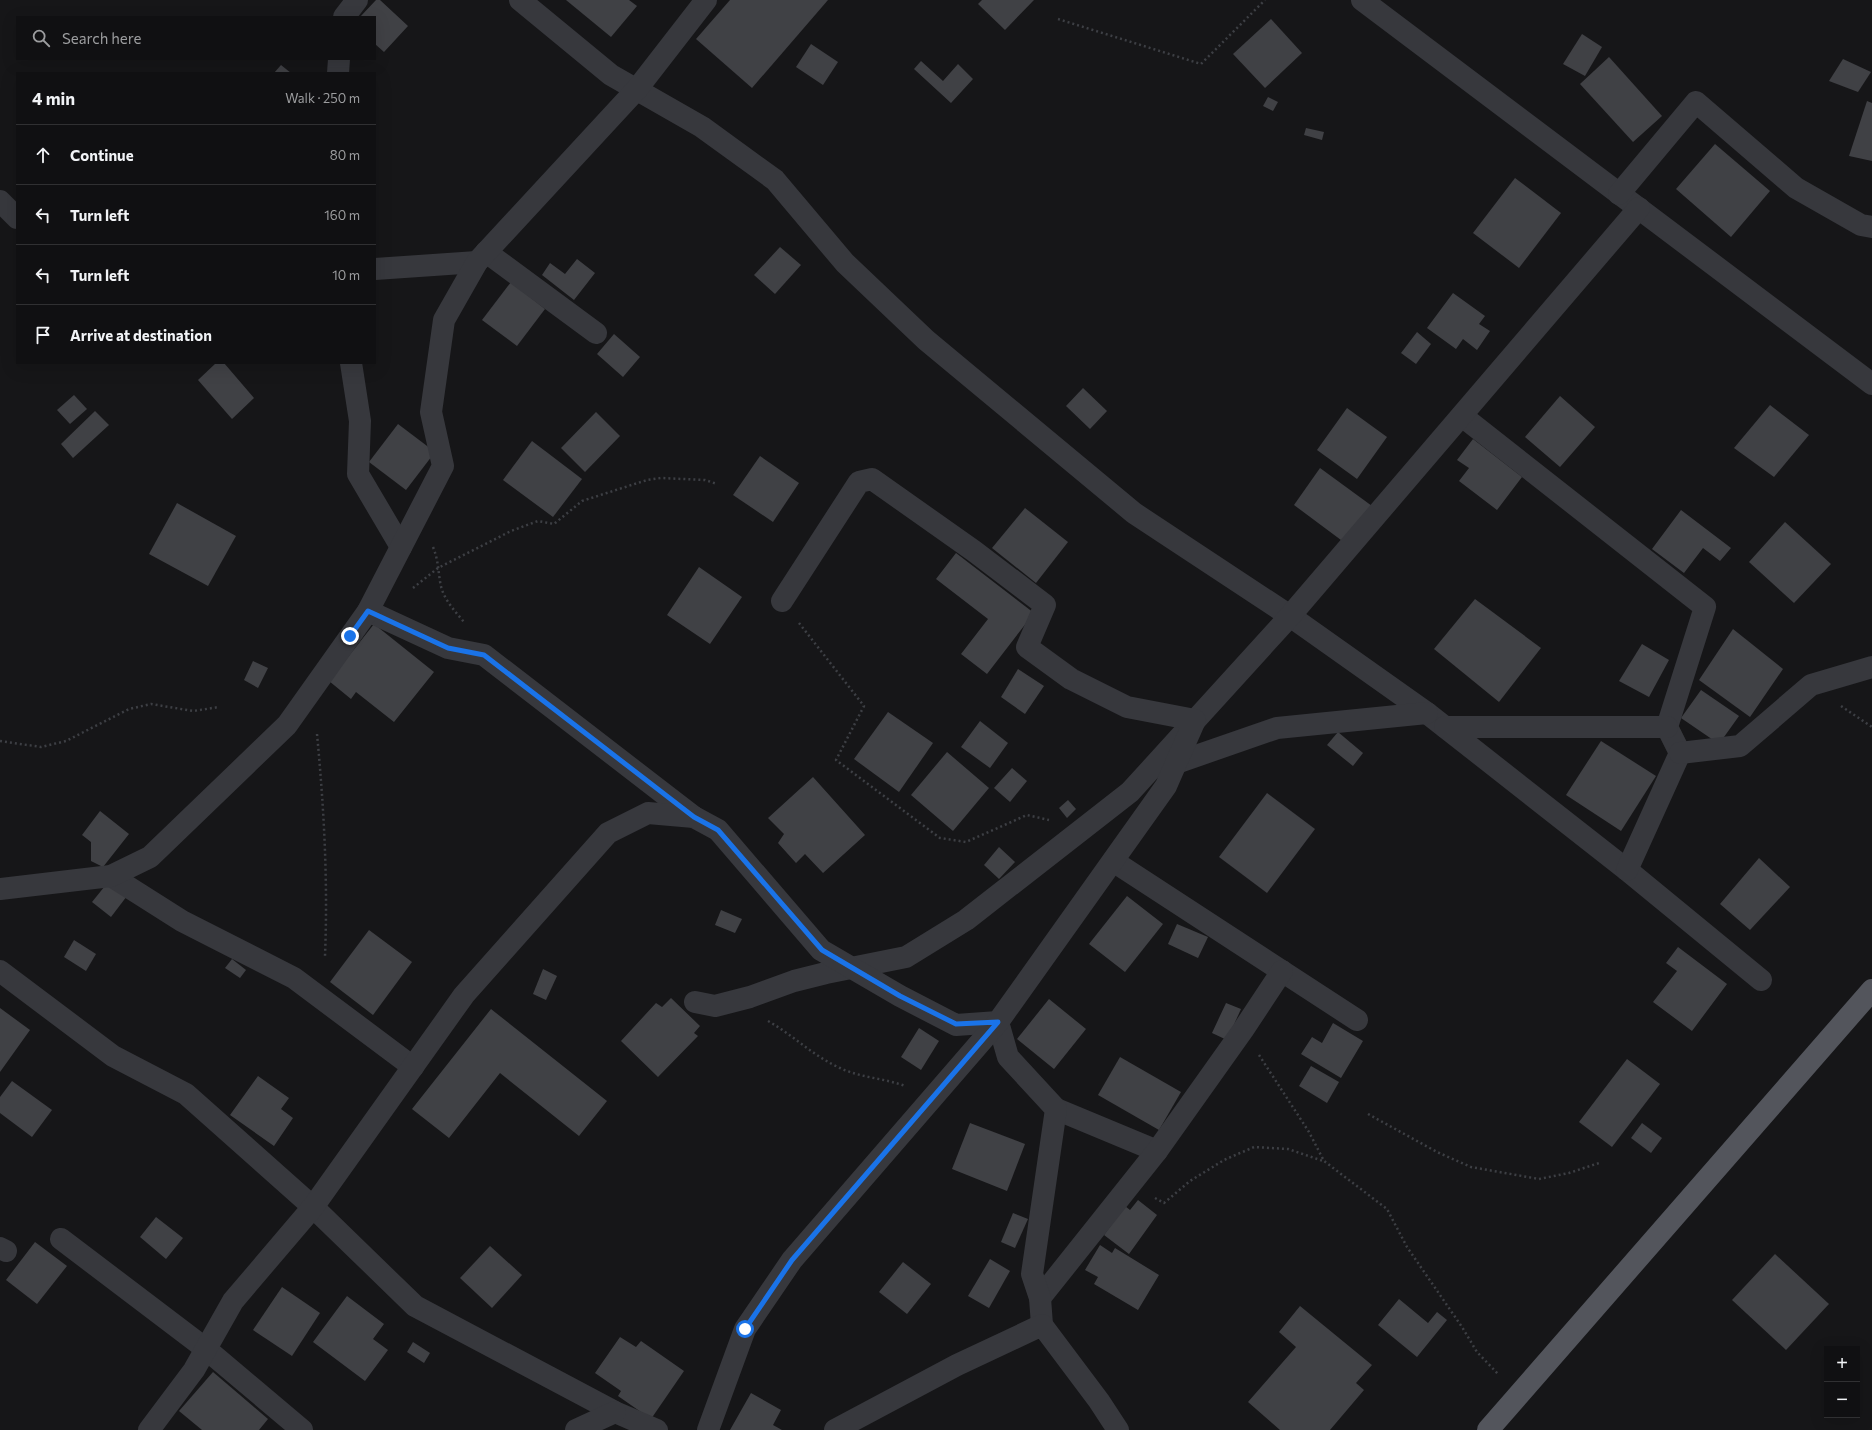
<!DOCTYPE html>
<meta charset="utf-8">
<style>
:root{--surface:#101012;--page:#1e1e20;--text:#f1f3f6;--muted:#9c9d9f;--line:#303032}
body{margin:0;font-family:Commissioner,sans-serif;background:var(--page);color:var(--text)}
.controls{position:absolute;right:12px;bottom:12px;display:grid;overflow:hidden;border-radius:0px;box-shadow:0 4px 16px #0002}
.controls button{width:36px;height:36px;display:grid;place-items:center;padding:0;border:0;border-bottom:1px solid var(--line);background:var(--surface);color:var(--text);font:20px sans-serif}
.stop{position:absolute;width:12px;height:12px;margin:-9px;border:3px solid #1a73e8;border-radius:50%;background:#fff}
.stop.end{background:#1a73e8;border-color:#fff;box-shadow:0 1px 4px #0008}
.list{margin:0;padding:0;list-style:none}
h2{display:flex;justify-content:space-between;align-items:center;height:52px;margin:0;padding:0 16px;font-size:17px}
h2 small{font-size:13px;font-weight:400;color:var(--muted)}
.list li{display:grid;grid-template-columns:26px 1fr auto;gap:12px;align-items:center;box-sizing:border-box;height:60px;padding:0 16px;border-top:1px solid var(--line)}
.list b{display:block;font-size:15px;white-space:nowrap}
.list em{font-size:13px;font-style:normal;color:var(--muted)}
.icon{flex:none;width:22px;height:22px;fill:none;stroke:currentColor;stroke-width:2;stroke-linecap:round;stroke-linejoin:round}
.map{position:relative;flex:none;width:1872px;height:1430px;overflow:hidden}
.search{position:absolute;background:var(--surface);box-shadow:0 4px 16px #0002;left:16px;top:16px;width:360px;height:44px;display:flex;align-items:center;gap:10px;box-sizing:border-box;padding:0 14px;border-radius:0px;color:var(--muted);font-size:15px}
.panel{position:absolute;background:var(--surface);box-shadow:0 4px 16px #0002;left:16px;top:72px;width:360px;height:292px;border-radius:0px}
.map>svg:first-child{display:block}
.building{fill:#404145}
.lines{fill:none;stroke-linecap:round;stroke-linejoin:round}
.path{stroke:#3d3f44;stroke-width:2.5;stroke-dasharray:2 3;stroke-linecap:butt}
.street{stroke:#37383d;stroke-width:22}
.primary{stroke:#53555c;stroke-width:22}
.route{stroke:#1a73e8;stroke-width:5}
</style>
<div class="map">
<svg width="1872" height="1430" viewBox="0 0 1872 1430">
<rect width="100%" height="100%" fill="#161618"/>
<g class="building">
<path d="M376,0H380L408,26L384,52L375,44V17H360Z"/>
<path d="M566,0H629L637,6L611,37Z"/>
<path d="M730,0H828L752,88L696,39Z"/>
<path d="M982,0H1034L1005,30L978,4Z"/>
<path d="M1271,19L1302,53L1265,88L1233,54Z"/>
<path d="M1582,34L1602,47L1585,76L1563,64Z"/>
<path d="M811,44L838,62L823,85L796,67Z"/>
<path d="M1609,57L1662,116L1633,142L1580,84Z"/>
<path d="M1843,59L1871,72L1858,92L1829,81Z"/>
<path d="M921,61L943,81L958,64L973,79L951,103L914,69Z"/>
<path d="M281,65L291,73H274Z"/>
<path d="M1268,97L1278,102L1273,111L1263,106Z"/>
<path d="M1867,101L1872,103V161L1849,156Z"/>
<path d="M1306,128L1324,132L1322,140L1304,135Z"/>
<path d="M1715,144L1770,191L1731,237L1676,189Z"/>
<path d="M1515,178L1561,213L1519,268L1473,233Z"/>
<path d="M780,247L801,265L775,294L754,275Z"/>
<path d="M577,259L595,273L574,300L542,275L550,263L565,274Z"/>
<path d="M511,282L545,309L517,346L482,320Z"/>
<path d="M1453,293L1485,316L1479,324L1490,331L1477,350L1463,339L1456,349L1427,328Z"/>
<path d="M1417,332L1431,344L1416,364L1401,353Z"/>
<path d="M614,334L640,357L623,377L597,354Z"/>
<path d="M216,363H224L254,398L232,419L198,380Z"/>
<path d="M1083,388L1107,411L1090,429L1066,406Z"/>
<path d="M74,395L87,409L70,424L57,410Z"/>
<path d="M1560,396L1595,427L1560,467L1525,437Z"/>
<path d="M1770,405L1809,435L1774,477L1734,448Z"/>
<path d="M1347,408L1387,437L1357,479L1317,450Z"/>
<path d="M95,411L109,425L73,458L61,444Z"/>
<path d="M596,412L620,436L585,472L561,448Z"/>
<path d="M398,424L435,452L406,490L369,462Z"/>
<path d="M1473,439L1522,477L1497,510L1459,481L1469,468L1457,460Z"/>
<path d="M532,441L582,479L553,517L503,480Z"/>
<path d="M760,456L799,483L773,522L733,495Z"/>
<path d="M1320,468L1372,506L1345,543L1294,505Z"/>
<path d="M177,503L236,536L208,586L149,554Z"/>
<path d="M1025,508L1068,542L1036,583L992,548Z"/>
<path d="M1681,510L1731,548L1720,561L1703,548L1684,573L1652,549Z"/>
<path d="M1785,522L1831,564L1794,603L1749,562Z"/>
<path d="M956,553L1034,613L987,674L961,654L988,619L936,579Z"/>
<path d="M699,567L742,597L710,644L667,615Z"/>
<path d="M1475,599L1541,648L1499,702L1434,649Z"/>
<path d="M374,624L434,672L394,722L356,692L351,699L329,681Z"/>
<path d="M1733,629L1783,669L1750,717L1699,680Z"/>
<path d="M1642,644L1669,660L1649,697L1619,681Z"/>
<path d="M253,661L268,668L258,688L244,680Z"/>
<path d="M1018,669L1044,686L1025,714L1001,697Z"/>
<path d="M1701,690L1739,716L1719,744L1681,718Z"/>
<path d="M888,712L933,743L899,792L854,759Z"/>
<path d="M980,721L1008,743L990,768L961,747Z"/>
<path d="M1338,732L1363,753L1353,766L1327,745Z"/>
<path d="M1601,741L1656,776L1621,831L1566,795Z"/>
<path d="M947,752L989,788L953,831L911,795Z"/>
<path d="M1012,768L1027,781L1010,802L994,788Z"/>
<path d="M813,777L865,835L823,873L805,854L796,863L778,843L784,834L768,818Z"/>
<path d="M1267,793L1315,829L1267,893L1219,857Z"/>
<path d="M1068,800L1076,809L1067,818L1059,808Z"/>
<path d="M100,811L129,834L103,867L91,861V842L82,835Z"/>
<path d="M999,847L1015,862L999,879L984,865Z"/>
<path d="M1759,858L1790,887L1750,930L1720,904Z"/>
<path d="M109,881L127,896L111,917L92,902Z"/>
<path d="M1127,896L1163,924L1125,972L1089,944Z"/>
<path d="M721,910L742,919L735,933L715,925Z"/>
<path d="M1177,924L1208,937L1198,958L1168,944Z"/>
<path d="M369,930L412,962L373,1015L330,982Z"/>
<path d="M74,940L96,954L86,971L64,957Z"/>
<path d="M1678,947L1727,984L1692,1031L1653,1002L1677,971L1666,963Z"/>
<path d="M232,959L246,970L240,978L225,968Z"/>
<path d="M543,969L557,976L546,1000L533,994Z"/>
<path d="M671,998L700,1026L694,1033L698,1036L658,1077L621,1041L656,1003L662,1007Z"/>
<path d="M1049,999L1086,1029L1054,1069L1017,1039Z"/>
<path d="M1226,1003L1241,1009L1227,1040L1212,1033Z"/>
<path d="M0,1008L30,1030L0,1072Z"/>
<path d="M491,1009L607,1101L579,1136L500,1073L449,1138L412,1109Z"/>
<path d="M1333,1023L1363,1041L1341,1078L1301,1054L1312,1037L1322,1043Z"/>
<path d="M919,1028L939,1041L921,1070L901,1057Z"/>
<path d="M1120,1057L1181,1092L1159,1130L1098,1095Z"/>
<path d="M1627,1059L1660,1084L1612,1147L1579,1122Z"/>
<path d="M1311,1066L1339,1082L1327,1103L1299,1086Z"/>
<path d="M258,1076L289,1098L281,1109L293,1118L274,1146L230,1115Z"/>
<path d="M12,1081L52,1110L32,1137L0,1113V1097Z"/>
<path d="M970,1123L1025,1144L1007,1191L952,1169Z"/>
<path d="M1642,1123L1662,1138L1651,1153L1631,1138Z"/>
<path d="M1138,1200L1157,1215L1129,1254L1104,1235L1125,1206L1130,1210Z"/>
<path d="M1013,1213L1028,1219L1015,1248L1001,1242Z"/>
<path d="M156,1217L183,1238L166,1259L140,1237Z"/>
<path d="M35,1242L67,1266L37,1304L6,1280Z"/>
<path d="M1100,1245L1112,1253L1115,1248L1159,1275L1138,1310L1094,1284L1098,1277L1085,1270Z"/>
<path d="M490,1246L522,1275L492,1308L460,1278Z"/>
<path d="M1775,1254L1829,1304L1786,1350L1732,1300Z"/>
<path d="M990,1259L1010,1271L989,1308L968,1296Z"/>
<path d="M903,1262L931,1284L907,1314L879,1292Z"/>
<path d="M282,1287L320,1313L292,1356L253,1330Z"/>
<path d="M347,1296L384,1324L373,1339L388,1350L365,1381L313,1342Z"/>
<path d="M1399,1299L1428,1323L1437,1312L1447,1320L1417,1357L1378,1325Z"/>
<path d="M1300,1306L1372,1365L1356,1383L1364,1390L1330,1430H1280L1248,1402L1296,1347L1279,1332Z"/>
<path d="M620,1337L636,1347L641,1341L684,1371L651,1419L618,1396L621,1391L595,1373Z"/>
<path d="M413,1342L430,1353L424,1363L407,1352Z"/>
<path d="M213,1372L268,1419L259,1430H202L179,1411Z"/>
<path d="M751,1393L781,1410L773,1425L782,1430H730Z"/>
</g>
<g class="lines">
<g class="path">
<path d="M1058,19L1201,64L1265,0"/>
<path d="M433,547C438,559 438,569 440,581C442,598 454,610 464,622"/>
<path d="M413,588L438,568L511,531L538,521L554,524L582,501L647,480L661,478L705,480L717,484"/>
<path d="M799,623L864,706L836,760L940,838L966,842L1027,815L1049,820"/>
<path d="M1841,706L1872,727"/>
<path d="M317,734C324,808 328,882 325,956"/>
<path d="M0,741L41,747L66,741L129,709L151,704L193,711L219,707"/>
<path d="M768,1021C793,1035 813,1056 840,1068C861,1078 884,1078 905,1086"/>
<path d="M1259,1055L1309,1132L1324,1161L1387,1209L1407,1247L1462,1327L1477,1352L1499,1375"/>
<path d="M1368,1114L1437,1152L1471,1167L1539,1179L1569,1173L1599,1163"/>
<path d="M1155,1198L1164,1203L1190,1181L1224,1160L1254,1147L1288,1149L1323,1161"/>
</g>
<g class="street">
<path d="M520,0L611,75L702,127L775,180L845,263L926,340L1134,513L1290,616L1427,713L1627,870L1761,980"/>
<path d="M1362,0L1872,384"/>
<path d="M344,17L357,0"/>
<path d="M338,73L339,59"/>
<path d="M1619,194L1696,102L1796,188L1861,225L1872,227"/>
<path d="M0,201L17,218"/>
<path d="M486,252L596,333"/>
<path d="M375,269L477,262"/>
<path d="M351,363L360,421L358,474L401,547"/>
<path d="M1462,416L1705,607L1667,727L1680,753L1627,870"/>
<path d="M368,611L448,648L484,655L694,817"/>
<path d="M1445,727H1667"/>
<path d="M1680,753L1740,746L1811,685L1872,667"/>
<path d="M1176,763L1277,728L1427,713"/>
<path d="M1113,861L1357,1020"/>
<path d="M111,876L182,921L294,978L413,1067"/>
<path d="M0,889L111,876L150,857L287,725L368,611L443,466L431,412L444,320L477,262L637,89L706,0"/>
<path d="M0,971L113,1056L186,1094L313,1207L415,1306L615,1412L657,1430"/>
<path d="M695,1002L715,1006L750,997L794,981L826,973L906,957L966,920L1130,792L1290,616L1639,208"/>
<path d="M1056,1109L1157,1151"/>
<path d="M61,1239L206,1349L302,1430"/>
<path d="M0,1248L6,1251"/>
<path d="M1040,1298L1157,1151L1243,1030L1282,971"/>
<path d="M149,1430L194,1370L233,1301L313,1207L464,995L608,833L648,813L694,817L718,830L821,950L900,996L956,1025L998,1022L1008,1057L1056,1109L1032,1274L1040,1298L1042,1325"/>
<path d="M576,1430L615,1412"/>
<path d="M708,1430L745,1329L792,1260L998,1022L1166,786L1195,720L1127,707L1071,679L1027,647L1045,605L974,551L872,479L859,482L782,601"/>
<path d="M835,1430L957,1365L1042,1325L1099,1401L1118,1430"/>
</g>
<path class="primary" d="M1488,1430L1872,990"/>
</g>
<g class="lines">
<path class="route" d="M350,636L368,611L448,648L484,655L694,817L718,830L822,950L900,996L956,1024L998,1022L792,1260L745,1329"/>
</g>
</svg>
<div class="controls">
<button>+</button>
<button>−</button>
</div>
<div class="stop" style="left:745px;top:1329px"></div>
<div class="stop end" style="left:350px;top:636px"></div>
<div class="search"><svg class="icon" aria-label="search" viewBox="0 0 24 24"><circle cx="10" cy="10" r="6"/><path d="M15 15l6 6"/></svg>Search here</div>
<section class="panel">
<h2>4 min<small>Walk · 250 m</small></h2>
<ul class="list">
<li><svg class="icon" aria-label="ahead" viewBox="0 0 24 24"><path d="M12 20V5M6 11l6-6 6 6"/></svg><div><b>Continue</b></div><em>80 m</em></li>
<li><svg class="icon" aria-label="left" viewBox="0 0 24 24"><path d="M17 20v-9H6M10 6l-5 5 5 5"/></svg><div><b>Turn left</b></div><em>160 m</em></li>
<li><svg class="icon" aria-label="left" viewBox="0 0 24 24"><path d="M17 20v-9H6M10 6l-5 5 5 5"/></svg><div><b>Turn left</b></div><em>10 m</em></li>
<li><svg class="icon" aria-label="arrive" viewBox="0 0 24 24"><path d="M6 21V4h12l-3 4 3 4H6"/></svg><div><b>Arrive at destination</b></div></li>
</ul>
</section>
</div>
